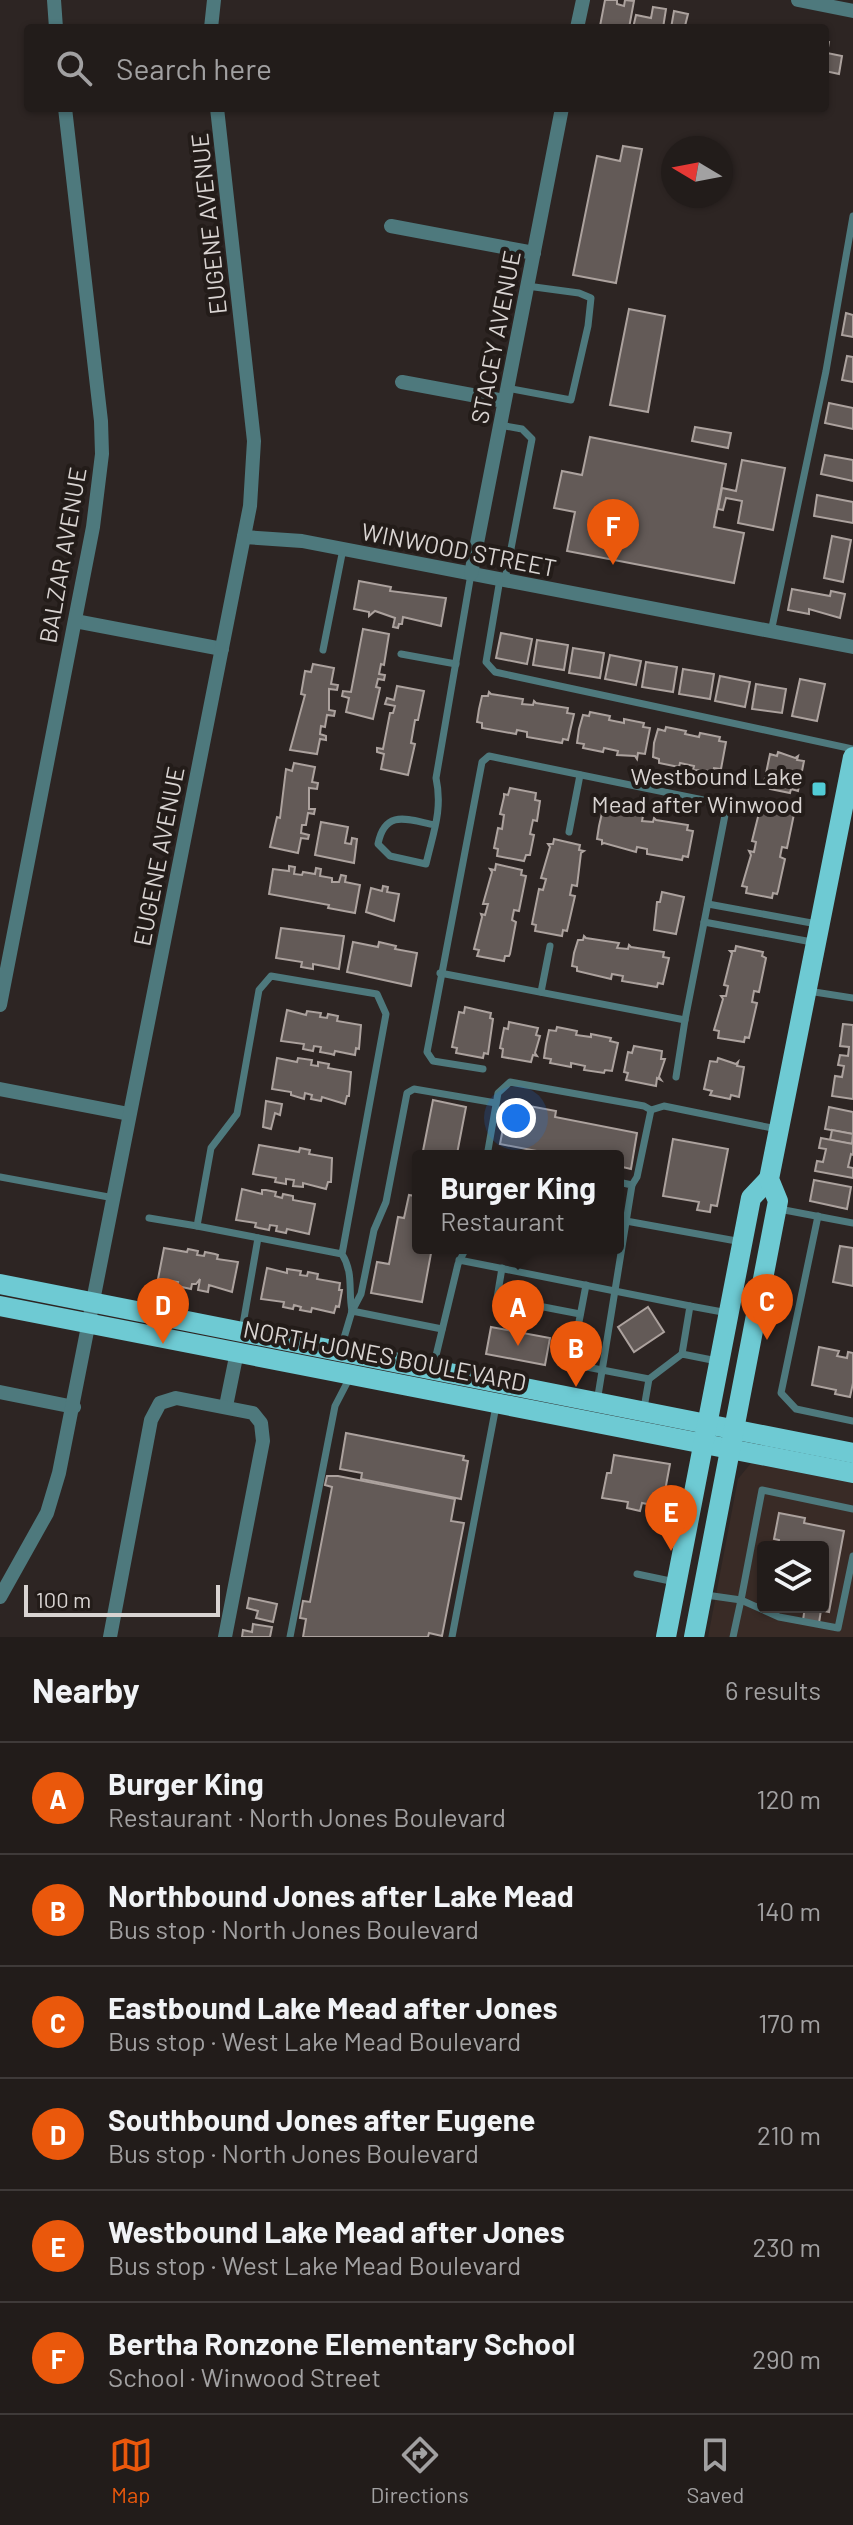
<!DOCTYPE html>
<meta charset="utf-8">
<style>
:root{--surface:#221c1a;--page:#2a2523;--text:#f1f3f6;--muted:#a2a1a2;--line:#3f3a39;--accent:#ea580c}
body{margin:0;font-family:Barlow,sans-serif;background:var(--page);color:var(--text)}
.controls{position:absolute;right:24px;bottom:24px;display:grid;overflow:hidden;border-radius:8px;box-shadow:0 2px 6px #0004}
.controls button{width:72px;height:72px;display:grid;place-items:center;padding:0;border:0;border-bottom:2px solid var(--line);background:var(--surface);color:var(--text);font:40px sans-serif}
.compass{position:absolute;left:661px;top:136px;width:72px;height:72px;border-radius:50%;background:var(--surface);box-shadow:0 2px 6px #0004;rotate:280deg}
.scale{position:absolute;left:24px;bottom:20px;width:196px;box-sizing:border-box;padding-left:8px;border:4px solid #d9d4d2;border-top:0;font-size:22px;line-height:28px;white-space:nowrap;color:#d9d4d2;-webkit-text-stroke:6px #231c19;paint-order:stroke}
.you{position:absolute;left:516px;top:1118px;width:28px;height:28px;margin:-20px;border:6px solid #fff;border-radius:50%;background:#1a73e8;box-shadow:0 0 0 12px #1a73e833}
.badge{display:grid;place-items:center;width:52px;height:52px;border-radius:50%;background:var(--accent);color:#fff;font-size:26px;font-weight:700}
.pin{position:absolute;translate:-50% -66px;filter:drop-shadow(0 2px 4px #0008)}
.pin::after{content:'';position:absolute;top:42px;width:28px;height:24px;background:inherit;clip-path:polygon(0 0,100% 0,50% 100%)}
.popup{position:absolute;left:412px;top:1150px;width:212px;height:104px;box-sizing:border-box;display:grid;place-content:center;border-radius:8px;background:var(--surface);filter:drop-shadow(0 2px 6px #0005);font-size:26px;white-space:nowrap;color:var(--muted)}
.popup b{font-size:30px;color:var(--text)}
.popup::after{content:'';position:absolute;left:50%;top:100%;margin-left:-16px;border:16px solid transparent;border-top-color:var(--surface)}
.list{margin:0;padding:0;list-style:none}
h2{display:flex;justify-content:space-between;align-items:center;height:104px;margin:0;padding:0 32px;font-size:34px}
h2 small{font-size:26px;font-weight:400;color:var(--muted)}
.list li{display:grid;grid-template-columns:52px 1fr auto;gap:24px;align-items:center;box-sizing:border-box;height:112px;padding:0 32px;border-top:2px solid var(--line)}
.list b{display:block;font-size:30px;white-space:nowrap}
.list p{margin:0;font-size:26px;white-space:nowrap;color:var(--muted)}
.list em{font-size:26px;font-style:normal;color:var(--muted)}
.icon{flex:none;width:44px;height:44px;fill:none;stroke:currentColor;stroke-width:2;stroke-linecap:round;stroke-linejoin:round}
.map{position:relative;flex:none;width:853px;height:1637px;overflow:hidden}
.search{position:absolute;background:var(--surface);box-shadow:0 2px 6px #0004;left:24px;right:24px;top:24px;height:88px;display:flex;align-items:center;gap:20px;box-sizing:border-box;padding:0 28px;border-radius:8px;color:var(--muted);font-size:30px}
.sheet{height:776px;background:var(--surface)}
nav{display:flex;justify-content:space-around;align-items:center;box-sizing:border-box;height:112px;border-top:2px solid var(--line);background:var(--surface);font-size:22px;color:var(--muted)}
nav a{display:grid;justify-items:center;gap:4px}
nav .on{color:var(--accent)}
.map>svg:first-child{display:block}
.built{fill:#392b26;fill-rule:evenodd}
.building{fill:#635a57;stroke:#aca29e;stroke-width:2}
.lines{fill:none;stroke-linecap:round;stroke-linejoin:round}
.lane{stroke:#4e797d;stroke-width:7}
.street{stroke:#4e797d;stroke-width:14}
.primary{stroke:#6ecad3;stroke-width:20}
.poi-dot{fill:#52ccd6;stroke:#231c19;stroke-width:3}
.labels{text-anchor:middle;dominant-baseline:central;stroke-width:8;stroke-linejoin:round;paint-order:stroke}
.street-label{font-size:24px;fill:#d9d4d2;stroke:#231c19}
.poi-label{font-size:24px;fill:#d9d4d2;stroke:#231c19;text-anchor:end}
</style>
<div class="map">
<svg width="853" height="1637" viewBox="0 0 853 1637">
<rect width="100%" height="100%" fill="#2d2523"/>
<path class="built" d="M751,1463L853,1483V1637H708L738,1479ZM763,1547H823V1607H763Z"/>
<g class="building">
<path d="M605,0H617V4L624,6L625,0L634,1L629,28L600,26Z"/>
<path d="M653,7L666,9L663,28H633L636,15L651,18Z"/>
<path d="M674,11L688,14L685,26L698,28H671Z"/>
<path d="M825,41L829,42L827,53L842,56L839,74L825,71Z"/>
<path d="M623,146L642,149L616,283L573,275L597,156L620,161Z"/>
<path d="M629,309L665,316L648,412L610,405Z"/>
<path d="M846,313L853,315V337L842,335Z"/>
<path d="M847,356L853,357V382L842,380Z"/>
<path d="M829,403L853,408V429L825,423Z"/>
<path d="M695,427L731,433L728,448L692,441Z"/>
<path d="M590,437L726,464L714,527L744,533L734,583L567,551L575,512L554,508L562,471L582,475Z"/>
<path d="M825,455L853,460V481L821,474Z"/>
<path d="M742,460L785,468L773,530L738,523L742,501L726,498L723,510L718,509L722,488L736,491Z"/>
<path d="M817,495L853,502V523L814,516Z"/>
<path d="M832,536L851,540L843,582L824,578Z"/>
<path d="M359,581L391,587L390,591L446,598L441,626L403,617L402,624H399L398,628L393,627L395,618L375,611L369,616V612L354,609Z"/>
<path d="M792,589L830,596L831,591L845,594L840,618L809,609V614L788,610Z"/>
<path d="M363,629L389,634L384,665L381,664L379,674L385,675L384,680L378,679L376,687L380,688L373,719L346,712L349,698L342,696L343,691L351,692Z"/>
<path d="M501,633L532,639L527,664L496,658Z"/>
<path d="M537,640L568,645L564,670L533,665Z"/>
<path d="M573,648L604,653L600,678L569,673Z"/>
<path d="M610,655L641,661L636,685L605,679Z"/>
<path d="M646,662L677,667L673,692L642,687Z"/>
<path d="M313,664L334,668L331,684L338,685L337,690L329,689V710L335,711L334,716L327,715L325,727L321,726L320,734L326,736V740L320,739L317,754L290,750L305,695L301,694L305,671L311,672Z"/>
<path d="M683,669L714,674L710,699L679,694Z"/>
<path d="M720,676L750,682L745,707L715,701Z"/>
<path d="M800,679L825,684L817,721L792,716Z"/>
<path d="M756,684L786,689L782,713L752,709Z"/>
<path d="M397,686L424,691L418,720H415L411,743L415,744L408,775L381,769L384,754L377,752V748L383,749L390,713H393L395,706L385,704L387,698L394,700Z"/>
<path d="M489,692L491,694L523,699L522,704L533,705L534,701L536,703L568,708L567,713L574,714L568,740L563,739L562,743L527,737V732L517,730L516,734L482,728V723L477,722L479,709L482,696H488Z"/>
<path d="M590,712L610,716L609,720L624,723V719L644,723L643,727L650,728L645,754L638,753L637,759L635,756L617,755L618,751L604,748L603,752L583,748L584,744L577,743L579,729L583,715L589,716Z"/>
<path d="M666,727L686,731L685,734L699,737L700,733L720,737L719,741L726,742L721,769L714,768L713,773L711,771L693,770L694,766L680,763L679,767L659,763V759L653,757L654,743L658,729L665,731Z"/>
<path d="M778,752L795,758L798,756L797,760L804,761L798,791L791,789L790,793L770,789L771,785L764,783L770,754L777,756Z"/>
<path d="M294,763L315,767L312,782L318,783L317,789L309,788V809H315L314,814L308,813L306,825H302L301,833L309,835L308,839L301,838L298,853L270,847L277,817L280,818L286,769L292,771Z"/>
<path d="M510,788L536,793L535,800L540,801L537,821L533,820L530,834L534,835L530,855H526L524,861L497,856L498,849L494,848L498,828L502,829L504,815L500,814L504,797V794L508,795Z"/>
<path d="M764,802L791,807L789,812L794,814L787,848L782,847L780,857L785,859L778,891L777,894L773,893L772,898L746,893L747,887L742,886L751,855L749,851L754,852L756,842L752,841L760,809L758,806L763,807Z"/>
<path d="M609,809L611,811L643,816L642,821L653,822L654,818L656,820L688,825L687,830L693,831L688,857L683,856L682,860L647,854V849L637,847L636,852L604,843L602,844V840L597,839L599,826L602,813L607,814Z"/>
<path d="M321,822L348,827L345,843L351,844L352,838L357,839L354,863L315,855Z"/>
<path d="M554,839L580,845L579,850L584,851L581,853L577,886L572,885L570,895L575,896L567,931L563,930L562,936L535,931L536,925L532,924L539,889L543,890L546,879L541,878L550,847L548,844H553Z"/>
<path d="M496,864L522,870L521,875L526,876L519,911L514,910L512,920L516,922L510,954L509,956H505L504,961L477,956L479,950L474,949L482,917L481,914L485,915L488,904H483L492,872L490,869L495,870Z"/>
<path d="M289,866L295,867L294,874L302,875L303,872L315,874L316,868L321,869L320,876L332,878V882H339L341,875L346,876L345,882L360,885L355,913L328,908L329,905L269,894L273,869L289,871Z"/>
<path d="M383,886L388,887L387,892L399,894L394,921L366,912L371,888L382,891Z"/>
<path d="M662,892L684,897L676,934L654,930L657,902H660Z"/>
<path d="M281,928L344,936L339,969L313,964V969L301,967L302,962L276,958Z"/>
<path d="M584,936L586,938L619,943L617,948L628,949L629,945L631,947L664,952L663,957L669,958L663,984L658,983L657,987L622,981L623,976L612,974L611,979L577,971V967L572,966L574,953L578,940H583Z"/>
<path d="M353,942L378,947L379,942L396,946L395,949L417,953L411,986L347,972Z"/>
<path d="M736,946L763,952L762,956L766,958L759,992L754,991L752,1002L757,1003L749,1038L745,1037L744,1042L718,1038L719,1031L714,1030L723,999L721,996H726L728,986L724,985L732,953L730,951H735Z"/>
<path d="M465,1007L491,1013L490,1018L493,1019L488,1054L484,1053L483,1058L456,1053L457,1048L452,1047L459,1012L464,1013Z"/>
<path d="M287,1010L306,1015L307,1011L321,1013L320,1017L327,1018L328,1014L338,1016L337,1021L361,1025L359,1049L356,1048L355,1055L335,1051L334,1055L331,1054L320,1052L321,1047L314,1046L313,1051L303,1049L304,1044L281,1041Z"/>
<path d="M509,1022L538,1028L536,1035L540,1036L535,1053L537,1056L533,1055L531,1062L502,1057L503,1049L500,1048L504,1028L508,1029Z"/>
<path d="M843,1024L853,1025V1099L832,1096L835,1076L842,1077L844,1066L838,1065L840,1055L848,1056L849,1047L840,1046Z"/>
<path d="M557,1027L577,1031L576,1035L591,1037V1034L611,1038L610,1041L618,1043L612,1071L605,1070L604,1073L584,1070L585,1066L571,1063V1067L550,1063L551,1059L544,1058L546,1044L549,1030L556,1031Z"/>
<path d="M634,1046L662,1051L661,1059H665L659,1077L661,1080L657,1078L656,1086L626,1080L628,1073L624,1072L628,1052L632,1053Z"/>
<path d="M277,1058L297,1062L298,1058L312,1060L311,1065L318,1066V1062L329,1064L328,1068L351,1072L349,1096H347L345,1104L322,1097L321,1101L311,1099L312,1095L305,1093L304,1099L291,1095V1092L272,1089Z"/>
<path d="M718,1058L736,1064L738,1062L737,1066L744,1067L739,1097L731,1095L730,1099L710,1095L712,1091L704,1089L710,1061L717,1062Z"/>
<path d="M433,1100L466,1107L457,1154L422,1156Z"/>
<path d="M266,1101L282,1104L280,1115L275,1113L271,1129L263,1127Z"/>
<path d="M508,1102L556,1111L555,1117L637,1133L631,1169L618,1166V1156H563L500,1144Z"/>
<path d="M829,1107L853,1112V1134L825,1129Z"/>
<path d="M832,1130L853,1134L852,1144L830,1140Z"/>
<path d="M821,1138L853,1144V1155L851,1154L848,1167L853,1168V1178L815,1171L817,1161L823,1162L826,1149L819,1148Z"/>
<path d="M673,1139L728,1149L717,1206L711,1205L710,1212L697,1210L699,1202L663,1196Z"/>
<path d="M259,1145L299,1152L300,1148L310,1150L309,1154L332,1158L331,1182H328L326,1189L303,1183V1187L293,1186L294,1180L286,1179V1184L275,1182L276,1178L253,1174Z"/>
<path d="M418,1180V1248H432L422,1302L371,1293L377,1262L389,1264L398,1217L404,1218L409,1195L415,1196Z"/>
<path d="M814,1180L851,1187L847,1209L810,1201Z"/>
<path d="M242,1189L262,1194V1190H266L276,1192L275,1196L282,1198L283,1194L293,1196V1200L315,1204L309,1234L287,1229L286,1233L276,1231L277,1226L270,1225L269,1230L259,1228L255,1227L256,1223L236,1220Z"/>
<path d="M840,1246L853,1248V1286L833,1282Z"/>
<path d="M164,1248L187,1252L188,1249L198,1251L197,1255L204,1256L205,1252L215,1254L218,1255L217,1259L238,1262L232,1292L209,1285L208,1292L198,1290L200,1279L196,1284H192L191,1289L177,1286L178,1282L158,1279Z"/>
<path d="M267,1268L287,1273V1269L301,1271L300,1275L307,1276L308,1272L318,1274L317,1279L340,1283L339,1290H342L339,1307L336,1306L334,1313L312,1308L311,1312L300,1310L301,1307L294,1305L293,1309L283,1307L284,1302L261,1299Z"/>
<path d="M648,1307L664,1332L634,1352L618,1327Z"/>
<path d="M491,1327L550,1338L545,1365L486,1354Z"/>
<path d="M819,1347L839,1351L837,1356L847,1358L848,1352L853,1353V1383L850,1397L835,1394L836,1390L812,1385Z"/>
<path d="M346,1433L464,1456L463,1460L468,1461L461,1499L361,1479L362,1473L340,1469Z"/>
<path d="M614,1455L670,1464L662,1507L642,1503L640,1511L627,1508L628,1502L602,1498L607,1473H611Z"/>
<path d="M327,1476H338L455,1499L451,1521L464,1523L442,1636L429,1633L428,1637H303L306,1619L300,1618L303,1601L310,1602L332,1487L325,1485Z"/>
<path d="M779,1513L805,1518L804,1523L844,1531L829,1612L805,1607H823V1547H778L779,1540L774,1539Z"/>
<path d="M249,1598L277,1604L273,1622L256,1618L258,1611L247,1608Z"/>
<path d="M805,1607L821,1610L819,1623L803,1620Z"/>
<path d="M253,1624L272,1627L270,1637H242L243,1630L252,1632Z"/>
</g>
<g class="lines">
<g class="lane">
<path d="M507,388L571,400L588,326L591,298L579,293L527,286"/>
<path d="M500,425L522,429L532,439L505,580"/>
<path d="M500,579L486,662L495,672L853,749"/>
<path d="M771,632L826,371L853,216"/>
<path d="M323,650L343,549"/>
<path d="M401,654L456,664"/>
<path d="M435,825C409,820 385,808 378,844L390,856L426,864C433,833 443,810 436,778L471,574"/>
<path d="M569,832L580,775"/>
<path d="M708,904L817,924"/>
<path d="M704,922L812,942"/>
<path d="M440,973L685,1020"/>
<path d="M808,991L853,998"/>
<path d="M541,992L550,946"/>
<path d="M483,1069L433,1061L427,1052L482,762L489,756L718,803L725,815L685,1020L676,1077"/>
<path d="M651,1110L664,1106L777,1129"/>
<path d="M487,1156L498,1093L510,1082L644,1106L651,1110L637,1177L632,1185"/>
<path d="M0,1177L114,1198"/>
<path d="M779,1209L853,1223"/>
<path d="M818,1216L781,1393L796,1409L853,1421"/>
<path d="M149,1218L197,1226"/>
<path d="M626,1221L742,1242"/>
<path d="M342,1254L197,1226L211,1148L237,1114L259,990L271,976L377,994L386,1014L342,1254C354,1273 348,1291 352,1311"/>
<path d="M459,1260L690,1306L682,1354"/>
<path d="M502,1268L497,1298L580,1314"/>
<path d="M586,1285L571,1364L649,1379L682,1354L717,1361"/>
<path d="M690,1306L728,1313"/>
<path d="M352,1311L361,1294L374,1230L386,1202L407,1093L414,1089L496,1103"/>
<path d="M242,1330L258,1238"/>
<path d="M341,1348L352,1311L442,1329"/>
<path d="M433,1368L458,1264L466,1248"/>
<path d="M597,1402L632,1185L618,1182"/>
<path d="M644,1408L649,1379"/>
<path d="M853,1509L762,1490L741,1600L779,1617L838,1628L853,1556"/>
<path d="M637,1574L675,1582"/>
<path d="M706,1595L741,1600L733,1637"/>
<path d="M290,1637L335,1406L349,1379"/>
<path d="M452,1637L496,1406"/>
</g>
<g class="street">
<path d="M54,0L56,28"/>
<path d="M798,0L853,11"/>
<path d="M211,28L214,0"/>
<path d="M577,28L583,0"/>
<path d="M391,226L534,253"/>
<path d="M402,382L504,401"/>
<path d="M244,537L302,541L853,647"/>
<path d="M471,574L562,108"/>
<path d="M75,621L222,649"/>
<path d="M0,1005L93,527L102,454L101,421L65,108"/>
<path d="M0,1089L129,1114"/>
<path d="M0,1392L74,1407"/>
<path d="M226,1406L237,1352"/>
<path d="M0,1597L47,1513L59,1473L250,506L254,441L217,108"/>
<path d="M110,1637L151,1420L160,1403L176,1398L253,1413L261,1423L263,1441L225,1637"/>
</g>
<g class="primary">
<path d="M0,1284L853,1453"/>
<path d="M0,1306L853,1473"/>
<path d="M666,1637L751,1198L769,1179"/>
<path d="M694,1637L778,1201L769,1179L853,757"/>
</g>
</g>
<rect class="poi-dot" x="811" y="781" width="16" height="16" rx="4"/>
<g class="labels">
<g class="street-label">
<text transform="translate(208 224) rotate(-96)">EUGENE AVENUE</text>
<text transform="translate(495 337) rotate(-79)">STACEY AVENUE</text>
<text transform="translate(459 549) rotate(11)">WINWOOD STREET</text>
<text transform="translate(62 555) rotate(-80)">BALZAR AVENUE</text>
<text transform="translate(158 856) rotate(-79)">EUGENE AVENUE</text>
<text transform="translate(385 1355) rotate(11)">NORTH JONES BOULEVARD</text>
</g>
<g class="poi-label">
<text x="803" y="775">Westbound Lake<tspan x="803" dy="28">Mead after Winwood</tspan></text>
</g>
</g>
</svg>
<div class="controls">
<button><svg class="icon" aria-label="layers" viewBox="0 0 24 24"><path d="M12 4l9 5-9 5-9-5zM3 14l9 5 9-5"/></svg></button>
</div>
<svg class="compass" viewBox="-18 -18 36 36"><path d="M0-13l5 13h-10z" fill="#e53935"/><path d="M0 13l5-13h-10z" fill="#a2a1a2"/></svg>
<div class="scale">100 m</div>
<div class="you"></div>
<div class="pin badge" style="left:518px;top:1346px">A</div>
<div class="popup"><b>Burger King</b>Restaurant</div>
<div class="pin badge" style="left:576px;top:1387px">B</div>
<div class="pin badge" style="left:767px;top:1340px">C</div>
<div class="pin badge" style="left:163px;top:1344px">D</div>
<div class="pin badge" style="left:671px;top:1551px">E</div>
<div class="pin badge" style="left:613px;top:565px">F</div>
<div class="search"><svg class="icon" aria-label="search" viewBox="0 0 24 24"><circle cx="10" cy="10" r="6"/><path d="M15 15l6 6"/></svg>Search here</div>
</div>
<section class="sheet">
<h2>Nearby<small>6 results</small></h2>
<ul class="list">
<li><span class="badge">A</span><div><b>Burger King</b><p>Restaurant · North Jones Boulevard</p></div><em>120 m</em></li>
<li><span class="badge">B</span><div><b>Northbound Jones after Lake Mead</b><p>Bus stop · North Jones Boulevard</p></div><em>140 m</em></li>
<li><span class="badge">C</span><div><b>Eastbound Lake Mead after Jones</b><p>Bus stop · West Lake Mead Boulevard</p></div><em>170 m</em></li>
<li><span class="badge">D</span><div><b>Southbound Jones after Eugene</b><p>Bus stop · North Jones Boulevard</p></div><em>210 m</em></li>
<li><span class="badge">E</span><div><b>Westbound Lake Mead after Jones</b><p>Bus stop · West Lake Mead Boulevard</p></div><em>230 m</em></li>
<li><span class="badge">F</span><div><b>Bertha Ronzone Elementary School</b><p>School · Winwood Street</p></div><em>290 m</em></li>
</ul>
</section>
<nav>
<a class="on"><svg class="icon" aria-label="map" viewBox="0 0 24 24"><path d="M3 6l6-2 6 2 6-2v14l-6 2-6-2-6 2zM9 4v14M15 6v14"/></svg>Map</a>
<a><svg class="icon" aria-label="directions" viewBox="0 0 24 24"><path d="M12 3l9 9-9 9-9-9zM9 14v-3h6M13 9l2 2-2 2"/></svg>Directions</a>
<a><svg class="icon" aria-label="saved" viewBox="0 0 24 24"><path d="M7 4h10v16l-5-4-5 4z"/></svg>Saved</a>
</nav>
